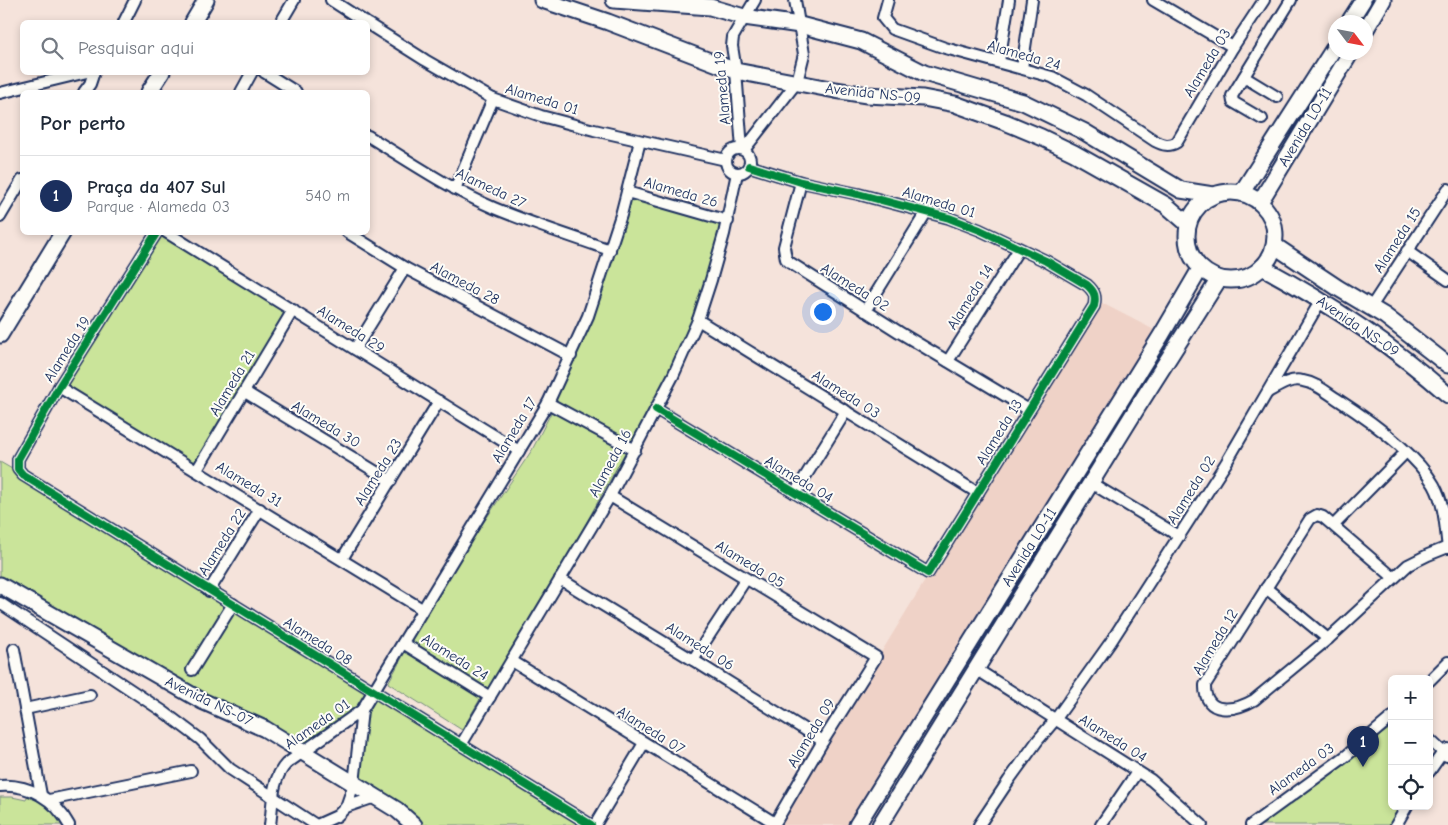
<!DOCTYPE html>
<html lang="pt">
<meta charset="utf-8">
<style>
:root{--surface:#fff;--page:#f6f6f7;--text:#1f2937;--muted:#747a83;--line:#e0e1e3;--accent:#1b2f5e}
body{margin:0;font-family:"Comic Neue",sans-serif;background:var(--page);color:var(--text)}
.controls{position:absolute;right:15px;bottom:15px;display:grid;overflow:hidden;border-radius:8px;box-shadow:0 2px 8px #0003}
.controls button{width:45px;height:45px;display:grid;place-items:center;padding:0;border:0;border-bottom:1px solid var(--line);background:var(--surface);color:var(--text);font:25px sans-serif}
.compass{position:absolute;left:1328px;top:15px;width:45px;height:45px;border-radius:50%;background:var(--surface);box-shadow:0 2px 8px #0003;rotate:122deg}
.you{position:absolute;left:822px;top:311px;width:18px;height:18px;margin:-12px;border:4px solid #fff;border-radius:50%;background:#1a73e8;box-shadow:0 0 0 8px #1a73e833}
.badge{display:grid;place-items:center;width:32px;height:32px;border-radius:50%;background:var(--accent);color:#fff;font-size:16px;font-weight:700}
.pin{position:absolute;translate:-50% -41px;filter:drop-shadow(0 1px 2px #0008)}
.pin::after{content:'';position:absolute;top:26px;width:18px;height:15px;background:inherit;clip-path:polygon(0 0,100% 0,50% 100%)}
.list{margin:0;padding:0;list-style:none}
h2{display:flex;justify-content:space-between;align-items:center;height:65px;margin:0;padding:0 20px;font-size:21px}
h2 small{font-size:16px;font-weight:400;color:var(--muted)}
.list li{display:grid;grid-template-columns:32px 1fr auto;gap:15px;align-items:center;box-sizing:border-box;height:80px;padding:0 20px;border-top:1px solid var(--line)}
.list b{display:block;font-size:19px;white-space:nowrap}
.list p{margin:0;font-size:16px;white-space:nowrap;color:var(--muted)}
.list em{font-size:16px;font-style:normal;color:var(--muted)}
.icon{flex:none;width:28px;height:28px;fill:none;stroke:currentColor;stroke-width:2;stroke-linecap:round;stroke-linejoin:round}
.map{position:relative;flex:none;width:1448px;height:825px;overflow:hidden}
.search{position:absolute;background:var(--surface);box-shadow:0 2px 8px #0003;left:20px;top:20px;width:350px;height:55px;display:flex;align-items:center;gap:12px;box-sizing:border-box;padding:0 18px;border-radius:8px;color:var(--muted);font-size:19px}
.panel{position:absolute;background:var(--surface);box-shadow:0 2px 8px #0003;left:20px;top:90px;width:350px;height:145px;border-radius:8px}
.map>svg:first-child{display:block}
.built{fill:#efd2c7}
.green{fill:#cae49a;stroke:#728a7c}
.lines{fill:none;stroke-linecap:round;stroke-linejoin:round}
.street-casing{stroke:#1b2f5e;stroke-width:14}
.secondary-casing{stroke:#1b2f5e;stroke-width:19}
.street{stroke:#fdfcf7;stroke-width:10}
.secondary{stroke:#fdfcf7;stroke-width:15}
.cycleway-casing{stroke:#fdfcf7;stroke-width:11}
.cycleway{stroke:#00873e;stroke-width:8}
.labels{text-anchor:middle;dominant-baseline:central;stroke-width:4;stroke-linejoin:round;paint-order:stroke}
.street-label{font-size:15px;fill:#1b2f5e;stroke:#fdfcf7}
</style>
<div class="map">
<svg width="1448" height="825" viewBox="0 0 1448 825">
<rect width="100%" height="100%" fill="#f5e3db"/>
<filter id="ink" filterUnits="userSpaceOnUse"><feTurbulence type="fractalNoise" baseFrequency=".02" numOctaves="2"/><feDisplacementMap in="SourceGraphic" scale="10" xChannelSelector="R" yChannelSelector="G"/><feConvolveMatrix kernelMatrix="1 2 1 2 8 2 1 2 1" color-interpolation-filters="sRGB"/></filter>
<g filter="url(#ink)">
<path class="built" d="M1096,300L1162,334L858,825H776Z"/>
<g class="green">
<path d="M627,192L728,221L711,280L635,450L568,415L626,451L490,697L483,694L462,730L388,683L408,647L403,643L532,450L554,407L548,403L571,356Z"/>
<path d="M157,233H166L293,310L197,470L59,387Z"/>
<path d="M0,462L31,480L591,825H413L354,784L362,710L302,752L0,588Z"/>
<path d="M1392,727V806H1403L1393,825H1252Z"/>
<path d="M28,794C43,802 54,810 63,825H0V797H12L26,800Z"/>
</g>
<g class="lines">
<defs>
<g id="street">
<path d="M331,0L365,22"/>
<path d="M888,0L883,18L892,29L945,48L1052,77L1086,95L1155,141C1163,145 1169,147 1177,142L1233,47L1264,0"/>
<path d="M1153,0L1233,47"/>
<path d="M124,22L135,0"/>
<path d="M281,22L294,0"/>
<path d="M368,24L425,60L493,99L541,116L594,130L726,160"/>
<path d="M999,62L1009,0"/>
<path d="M1022,68L1032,0"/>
<path d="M264,72L296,92"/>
<path d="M1244,77L1277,97"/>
<path d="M84,92L90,84L94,72"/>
<path d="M241,92L252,72"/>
<path d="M0,93L87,72"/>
<path d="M1262,119L1233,102L1232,96L1291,0"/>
<path d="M368,136C409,161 450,189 494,208C532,224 571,236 610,250"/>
<circle cx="738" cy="161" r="12"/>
<path d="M742,149L736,71L732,46L733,37L737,30L755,0"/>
<path d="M744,150L797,82L804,54L795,0"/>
<path d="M801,182L784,247L786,259L789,262L899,332L1029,410"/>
<path d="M455,189L493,99"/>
<path d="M627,192L728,221"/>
<path d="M0,217L22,180"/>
<path d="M157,232L59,387L18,459V469L23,475L591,825"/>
<path d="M166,232L519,451"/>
<path d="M347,232L405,268L571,356"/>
<path d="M1407,251L1448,280"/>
<path d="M1371,307L1448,189"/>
<path d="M865,311L927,211"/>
<path d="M698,320L978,493"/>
<path d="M355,349L405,268"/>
<path d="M948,361L1019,249"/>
<path d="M59,387L422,609"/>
<path d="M245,392L391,481"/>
<path d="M1268,392C1279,386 1290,378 1303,381C1316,383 1326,392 1337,399C1368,419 1415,452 1434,485C1445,505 1445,526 1448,548"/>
<path d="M548,403L635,450"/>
<path d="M656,409L928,573L1094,306C1096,297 1095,292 1087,285L1046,261L980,230L949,218L858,194L801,182L749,166"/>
<path d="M197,470L293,310"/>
<path d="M1091,483L1179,536"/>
<path d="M795,493L846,411"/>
<path d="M610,496L876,657L823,741L774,825"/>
<path d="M1334,525L1406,452"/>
<path d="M342,559L439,401"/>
<path d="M1394,578L1323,517L1317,515L1310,519L1205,685C1204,716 1235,711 1254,700L1328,639L1408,565L1428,555L1448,547"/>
<path d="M560,579L693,660L823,741"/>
<path d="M1266,588L1328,639"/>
<path d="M209,591L260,509"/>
<path d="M0,603L164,712L200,739L230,769L316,825"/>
<path d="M403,643L490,697"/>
<path d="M14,649L41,795"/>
<path d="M693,660L746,579"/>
<path d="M512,661L775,823"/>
<path d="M976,669L1151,780L1202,825"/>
<path d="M192,670L233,604"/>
<path d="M1429,681L1448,662"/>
<path d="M25,709L90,695"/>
<path d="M1429,739L1447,756"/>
<path d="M461,745L610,496L673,376L698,320L711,280L724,234L737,173"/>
<path d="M1429,772L1443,752L1448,749"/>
<path d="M0,786C29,784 55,799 69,825"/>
<path d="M49,800L191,771"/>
<path d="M346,807L354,784L362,710"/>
<path d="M270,825C273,804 271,780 286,764L362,710L548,403L588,316L621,215L640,141"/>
<path d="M317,825L337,816L346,807L375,797"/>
<path d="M595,825L644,743"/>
<path d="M979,825L1009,780L1038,740L1055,720L1110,643L1179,536L1226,463L1321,300"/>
<path d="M1101,825L1137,772"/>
<path d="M1251,825L1346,756L1392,717"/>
<path d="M1396,825L1407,806"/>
</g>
<g id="secondary">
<path d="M542,0L608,22L736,71L835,90L867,95L923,98L955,104L1005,122L1041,137L1074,153L1166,205L1188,224"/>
<path d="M614,0L710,7L744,17L800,25L861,41L924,73L1023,102L1083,131L1181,190L1213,195"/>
<path d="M193,22L206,0"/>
<path d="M1349,22L1363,0"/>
<path d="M1366,29L1383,0"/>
<path d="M149,92L162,72"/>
<circle cx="1231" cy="236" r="44"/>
<path d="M1242,192L1336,45"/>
<path d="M1260,202L1351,52"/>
<path d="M1275,246L1338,288L1385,316L1448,365"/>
<path d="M1262,267C1329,303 1391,344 1448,395"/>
<path d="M0,335L63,232"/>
<path d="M0,585L202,701L265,729L397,810L414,825"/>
<path d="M857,825L1162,334L1200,269"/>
<path d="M880,825L1137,408L1219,279"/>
</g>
</defs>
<use href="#street" class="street-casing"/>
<use href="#secondary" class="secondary-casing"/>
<use href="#street" class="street"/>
<use href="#secondary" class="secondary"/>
<defs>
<g id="cycleway">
<path d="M157,232L59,387L18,459V469L23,475L591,825"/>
<path d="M656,409L928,573L1094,306C1096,297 1095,292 1087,285L1046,261L980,230L949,218L858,194L801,182L749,166"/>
</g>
</defs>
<use href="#cycleway" class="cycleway-casing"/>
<use href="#cycleway" class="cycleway"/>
</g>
</g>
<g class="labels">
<g class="street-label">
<text transform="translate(1024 55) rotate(16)">Alameda 24</text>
<text transform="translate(1207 63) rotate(-59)">Alameda 03</text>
<text transform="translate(722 88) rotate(-95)">Alameda 19</text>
<text transform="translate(873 93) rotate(6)">Avenida NS-09</text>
<text transform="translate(542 99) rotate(17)">Alameda 01</text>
<text transform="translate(1305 127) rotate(-59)">Avenida LO-11</text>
<text transform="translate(491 188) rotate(25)">Alameda 27</text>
<text transform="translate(681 192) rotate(16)">Alameda 26</text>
<text transform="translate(939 202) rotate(17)">Alameda 01</text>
<text transform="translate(1397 240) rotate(-57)">Alameda 15</text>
<text transform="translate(465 283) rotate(28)">Alameda 28</text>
<text transform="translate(855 287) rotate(32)">Alameda 02</text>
<text transform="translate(970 297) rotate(-58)">Alameda 14</text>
<text transform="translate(1358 326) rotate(34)">Avenida NS-09</text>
<text transform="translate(351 329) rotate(32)">Alameda 29</text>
<text transform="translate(67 349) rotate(-58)">Alameda 19</text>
<text transform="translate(232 383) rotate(-59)">Alameda 21</text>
<text transform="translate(846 394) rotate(32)">Alameda 03</text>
<text transform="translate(326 424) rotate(31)">Alameda 30</text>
<text transform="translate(514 430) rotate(-59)">Alameda 17</text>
<text transform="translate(999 432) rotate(-58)">Alameda 13</text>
<text transform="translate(610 463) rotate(-62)">Alameda 16</text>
<text transform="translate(378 472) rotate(-58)">Alameda 23</text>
<text transform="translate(799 479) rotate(31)">Alameda 04</text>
<text transform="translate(249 484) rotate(31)">Alameda 31</text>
<text transform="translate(1191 490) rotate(-58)">Alameda 02</text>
<text transform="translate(222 542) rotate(-58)">Alameda 22</text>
<text transform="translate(1029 547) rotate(-58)">Avenida LO-11</text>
<text transform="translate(750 564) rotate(31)">Alameda 05</text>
<text transform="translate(318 641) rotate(32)">Alameda 08</text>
<text transform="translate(1215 642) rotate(-59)">Alameda 12</text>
<text transform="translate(700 646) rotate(32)">Alameda 06</text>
<text transform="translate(455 657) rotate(32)">Alameda 24</text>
<text transform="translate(209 701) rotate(26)">Avenida NS-07</text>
<text transform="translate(317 724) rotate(-35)">Alameda 01</text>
<text transform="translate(651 730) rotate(32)">Alameda 07</text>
<text transform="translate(811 733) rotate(-59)">Alameda 09</text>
<text transform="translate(1113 738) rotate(32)">Alameda 04</text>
<text transform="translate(1301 769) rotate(-36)">Alameda 03</text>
</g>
</g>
</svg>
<div class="controls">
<button>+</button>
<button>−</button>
<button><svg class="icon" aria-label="locate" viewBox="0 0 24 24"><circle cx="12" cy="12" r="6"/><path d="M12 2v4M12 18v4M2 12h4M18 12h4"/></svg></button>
</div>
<svg class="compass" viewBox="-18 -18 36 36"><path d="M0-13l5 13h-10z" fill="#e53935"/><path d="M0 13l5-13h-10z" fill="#747a83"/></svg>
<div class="you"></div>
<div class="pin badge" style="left:1363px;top:767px">1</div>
<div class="search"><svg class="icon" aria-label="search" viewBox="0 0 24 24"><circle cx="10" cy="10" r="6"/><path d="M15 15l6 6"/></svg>Pesquisar aqui</div>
<section class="panel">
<h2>Por perto<small></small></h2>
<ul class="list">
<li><span class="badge">1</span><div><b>Praça da 407 Sul</b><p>Parque · Alameda 03</p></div><em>540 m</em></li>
</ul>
</section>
</div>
